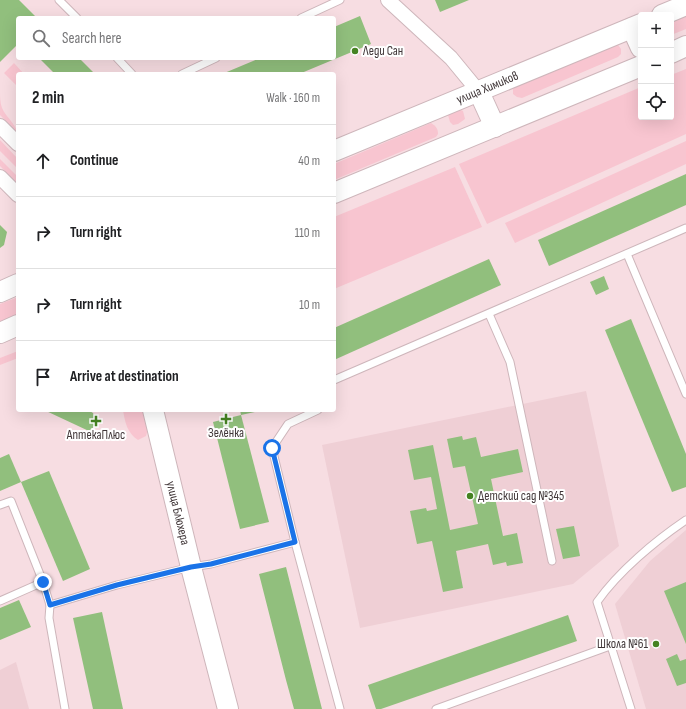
<!DOCTYPE html>
<meta charset="utf-8">
<style>
:root{--surface:#fff;--page:#f2f2f2;--text:#202124;--muted:#757577;--line:#e0e0e0}
body{margin:0;font-family:"Sofia Sans Condensed",sans-serif;background:var(--page);color:var(--text)}
.controls{position:absolute;right:12px;top:12px;display:grid;overflow:hidden;border-radius:4px;box-shadow:0 4px 16px #0002}
.controls button{width:36px;height:36px;display:grid;place-items:center;padding:0;border:0;border-bottom:1px solid var(--line);background:var(--surface);color:var(--text);font:20px sans-serif}
.stop{position:absolute;width:12px;height:12px;margin:-9px;border:3px solid #1a73e8;border-radius:50%;background:#fff}
.stop.end{background:#1a73e8;border-color:#fff;box-shadow:0 1px 4px #0008}
.list{margin:0;padding:0;list-style:none}
h2{display:flex;justify-content:space-between;align-items:center;height:52px;margin:0;padding:0 16px;font-size:17px}
h2 small{font-size:13px;font-weight:400;color:var(--muted)}
.list li{display:grid;grid-template-columns:26px 1fr auto;gap:12px;align-items:center;box-sizing:border-box;height:72px;padding:0 16px;border-top:1px solid var(--line)}
.list b{display:block;font-size:15px;white-space:nowrap}
.list em{font-size:13px;font-style:normal;color:var(--muted)}
.icon{flex:none;width:22px;height:22px;fill:none;stroke:currentColor;stroke-width:2;stroke-linecap:round;stroke-linejoin:round}
.map{position:relative;flex:none;width:686px;height:709px;overflow:hidden}
.search{position:absolute;background:var(--surface);box-shadow:0 4px 16px #0002;left:16px;top:16px;width:320px;height:44px;display:flex;align-items:center;gap:10px;box-sizing:border-box;padding:0 14px;border-radius:4px;color:var(--muted);font-size:15px}
.panel{position:absolute;background:var(--surface);box-shadow:0 4px 16px #0002;left:16px;top:72px;width:320px;height:340px;border-radius:4px}
.map>svg:first-child{display:block}
.built{fill:#efcfd5}
.green{fill:#f8c5d0}
.building{fill:#91bf7d}
.lines{fill:none;stroke-linecap:round;stroke-linejoin:round}
.lane-casing{stroke:#ceb6bb;stroke-width:9}
.street-casing{stroke:#ceb6bb;stroke-width:16}
.secondary-casing{stroke:#ceb6bb;stroke-width:22}
.lane{stroke:#fff;stroke-width:7}
.street{stroke:#fff;stroke-width:14}
.secondary{stroke:#fff;stroke-width:20}
.route{stroke:#1a73e8;stroke-width:5}
.poi-dot{fill:#458322;stroke:#fff;stroke-width:1.5}
.labels{text-anchor:middle;dominant-baseline:central;stroke-width:4;stroke-linejoin:round;paint-order:stroke}
.poi-label{font-size:13px;fill:#413739;stroke:#fff;text-anchor:start}
.street-label{font-size:13px;fill:#413739;stroke:#fff}
</style>
<div class="map">
<svg width="686" height="709" viewBox="0 0 686 709">
<rect width="100%" height="100%" fill="#f7dde2"/>
<g class="built">
<path d="M586,391L619,546L573,584L360,628L322,445Z"/>
<path d="M686,530V709H646L615,604L650,561Z"/>
<path d="M16,662L29,709H0V670Z"/>
</g>
<g class="green">
<path d="M686,15V29L671,35V21Z"/>
<path d="M615,45H618L621,49V54L618,57L522,98L517,97L513,94V89L515,87Z"/>
<path d="M14,63L24,74H18V87L4,73Z"/>
<path d="M686,69V134L487,224L459,164L641,87V117H671V75Z"/>
<path d="M0,91C0,97 0,102 2,108C6,117 14,122 18,133L0,115Z"/>
<path d="M459,109L463,111L465,119L458,124L453,125L450,122L448,115Z"/>
<path d="M431,123C436,126 438,129 438,134L436,137L334,180V164Z"/>
<path d="M0,140L18,159V169L0,151Z"/>
<path d="M686,141V164L515,243L505,223Z"/>
<path d="M0,159L18,177V184L0,166Z"/>
<path d="M455,167L482,227L334,289V217Z"/>
<path d="M18,297V315L0,322V304Z"/>
<path d="M18,351V358L0,365V358Z"/>
<path d="M123,410H145L148,429L146,436L138,440C127,433 125,422 123,410Z"/>
</g>
<g class="building">
<path d="M0,0H19L37,18H18V44L0,62Z"/>
<path d="M435,0H469L440,12Z"/>
<path d="M360,16L371,44L299,74H222L260,58H334V27Z"/>
<path d="M39,58H79L95,74H55Z"/>
<path d="M686,174V205L549,266L538,240Z"/>
<path d="M0,225L7,232L4,245L0,248Z"/>
<path d="M489,259L501,285L334,360V328Z"/>
<path d="M604,276L609,289L596,295L590,282Z"/>
<path d="M631,319L686,454V487L672,492L605,330Z"/>
<path d="M44,410H88L93,413L96,421L91,432Z"/>
<path d="M240,410H259V411L241,415Z"/>
<path d="M241,415L269,522L240,529L213,422Z"/>
<path d="M462,436L463,440L476,437L481,457L518,449L523,472L491,479L503,536L517,533L523,563L507,566L506,562L493,565L488,544L456,551L463,588L443,592L432,541L417,544L410,511L426,508L427,511L437,509L431,477L414,480L408,450L433,445L450,530L478,524L465,466L453,468L447,439Z"/>
<path d="M9,454L21,482L0,491V458Z"/>
<path d="M49,471L90,569L63,581L21,482Z"/>
<path d="M574,526L580,556L563,559L556,529Z"/>
<path d="M286,567L307,650L322,709H294L286,680L259,574Z"/>
<path d="M686,582V644L664,591Z"/>
<path d="M19,600L31,627L0,640V608Z"/>
<path d="M102,612L123,709H93L73,618Z"/>
<path d="M568,615L577,641L381,709H376L368,685Z"/>
<path d="M677,654L680,661L686,659V683L677,686L666,659Z"/>
</g>
<g class="lines">
<defs>
<g id="lane">
<path d="M59,0L77,18"/>
<path d="M301,18L340,0"/>
<path d="M117,58L132,74"/>
<path d="M182,74L216,58"/>
<path d="M627,254L686,394"/>
<path d="M489,314L510,362L552,561"/>
<path d="M334,380L686,228"/>
<path d="M318,410L288,424L272,448L295,542L340,709"/>
<path d="M0,505L11,501L43,582"/>
<path d="M0,601L43,582L50,605L117,585L191,567L211,564L295,542"/>
<path d="M50,605L49,618L65,709"/>
<path d="M436,709L610,646"/>
<path d="M631,709L597,602C619,571 655,541 686,520"/>
</g>
<g id="street">
<path d="M388,0L451,58L479,92"/>
<path d="M0,126L18,144"/>
<path d="M0,177L18,195"/>
</g>
<g id="secondary">
<path d="M662,15L686,5"/>
<path d="M632,28L641,48"/>
<path d="M671,53L686,46"/>
<path d="M479,92L495,127"/>
<path id="s1" d="M334,151L641,24"/>
<path d="M334,193L641,66"/>
<path d="M0,292L18,284"/>
<path d="M0,333L18,325"/>
<path id="s2" d="M153,410L191,567L228,709"/>
</g>
</defs>
<use href="#lane" class="lane-casing"/>
<use href="#street" class="street-casing"/>
<use href="#secondary" class="secondary-casing"/>
<use href="#lane" class="lane"/>
<use href="#street" class="street"/>
<use href="#secondary" class="secondary"/>
</g>
<g class="lines">
<path class="route" d="M43,582L50,605L117,585L191,567L211,564L295,542L272,448"/>
</g>
<g class="poi-dot">
<circle cx="355" cy="51" r="4"/>
<path d="M224 413h4v4h4v4h-4v4h-4v-4h-4v-4h4z"/>
<path d="M94 415h4v4h4v4h-4v4h-4v-4h-4v-4h4z"/>
<circle cx="470" cy="496" r="4"/>
<circle cx="656" cy="644" r="4"/>
</g>
<g class="labels">
<g class="poi-label">
<text x="363" y="51">Леди Сан</text>
<text x="226" y="433" text-anchor="middle">Зелёнка</text>
<text x="96" y="435" text-anchor="middle">АптекаПлюс</text>
<text x="478" y="496">Детский сад №345</text>
<text x="648" y="644" text-anchor="end">Школа №61</text>
</g>
<g class="street-label">
<text stroke="none"><textPath href="#s1" startOffset="166">улица Химиков</textPath></text>
<text stroke="none"><textPath href="#s2" startOffset="106">улица Блюхера</textPath></text>
</g>
</g>
</svg>
<div class="controls">
<button>+</button>
<button>−</button>
<button><svg class="icon" aria-label="locate" viewBox="0 0 24 24"><circle cx="12" cy="12" r="6"/><path d="M12 2v4M12 18v4M2 12h4M18 12h4"/></svg></button>
</div>
<div class="stop" style="left:272px;top:448px"></div>
<div class="stop end" style="left:43px;top:582px"></div>
<div class="search"><svg class="icon" aria-label="search" viewBox="0 0 24 24"><circle cx="10" cy="10" r="6"/><path d="M15 15l6 6"/></svg>Search here</div>
<section class="panel">
<h2>2 min<small>Walk · 160 m</small></h2>
<ul class="list">
<li><svg class="icon" aria-label="ahead" viewBox="0 0 24 24"><path d="M12 20V5M6 11l6-6 6 6"/></svg><div><b>Continue</b></div><em>40 m</em></li>
<li><svg class="icon" aria-label="right" viewBox="0 0 24 24"><path d="M7 20v-9h11M14 6l5 5-5 5"/></svg><div><b>Turn right</b></div><em>110 m</em></li>
<li><svg class="icon" aria-label="right" viewBox="0 0 24 24"><path d="M7 20v-9h11M14 6l5 5-5 5"/></svg><div><b>Turn right</b></div><em>10 m</em></li>
<li><svg class="icon" aria-label="arrive" viewBox="0 0 24 24"><path d="M6 21V4h12l-3 4 3 4H6"/></svg><div><b>Arrive at destination</b></div></li>
</ul>
</section>
</div>
